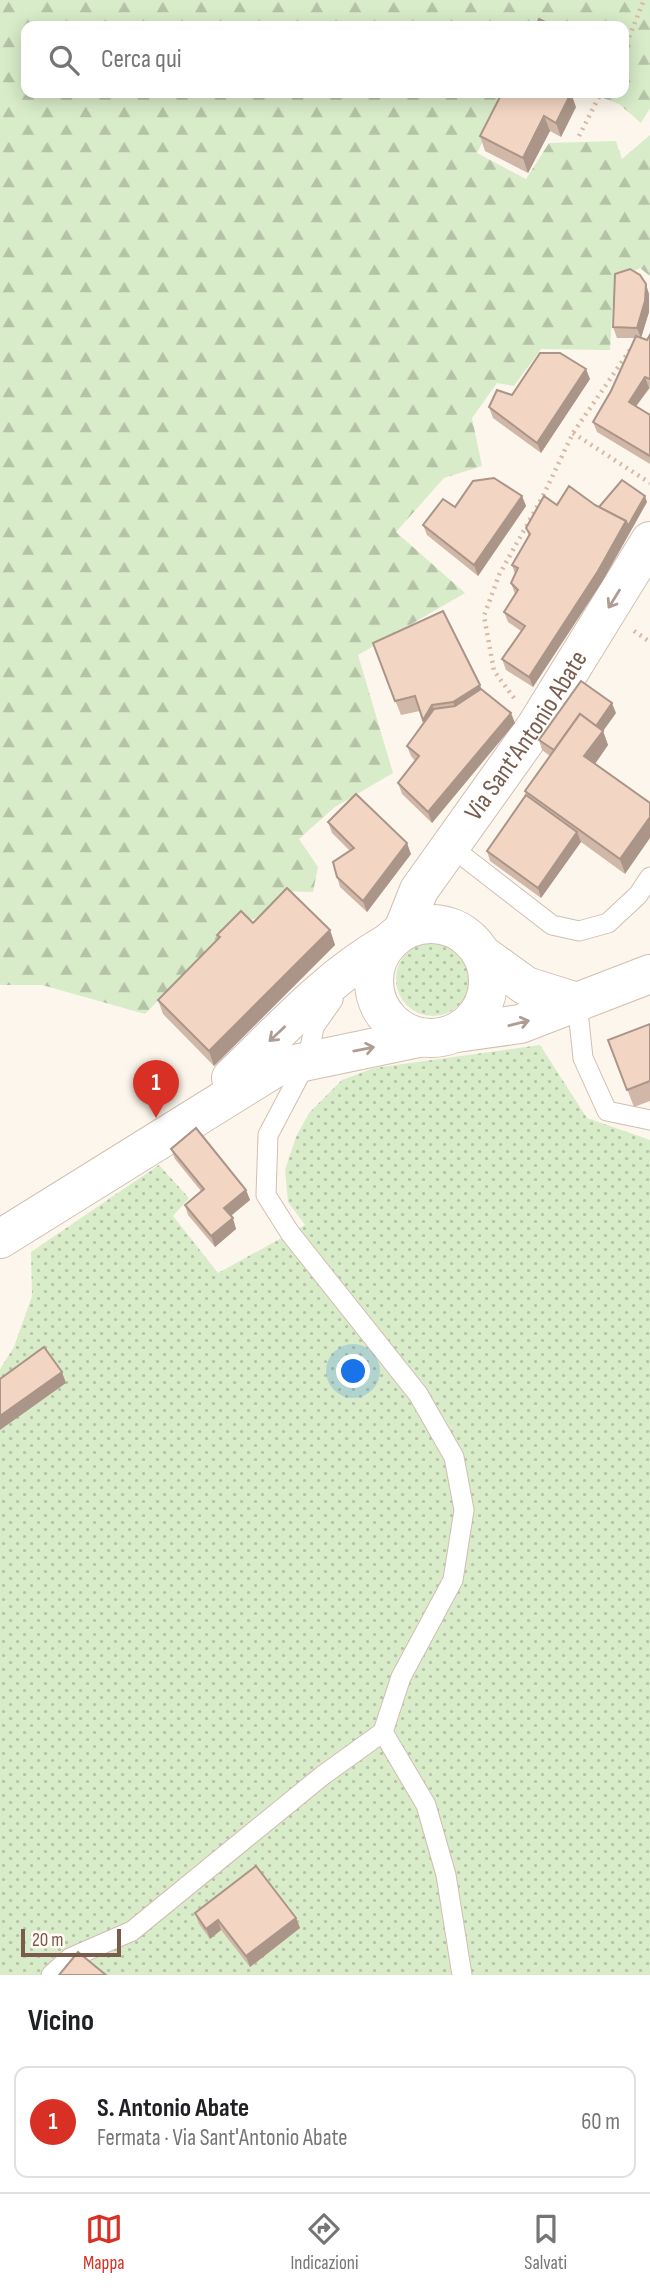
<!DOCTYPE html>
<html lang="it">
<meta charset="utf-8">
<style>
:root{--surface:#fff;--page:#f6f6f6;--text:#202124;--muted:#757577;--line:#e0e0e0;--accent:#d93025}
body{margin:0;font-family:"Sofia Sans Condensed",sans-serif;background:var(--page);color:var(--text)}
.scale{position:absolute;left:21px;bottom:18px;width:100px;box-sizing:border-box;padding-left:7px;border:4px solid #7a5c4d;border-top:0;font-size:19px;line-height:24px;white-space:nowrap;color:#7a5c4d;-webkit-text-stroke:5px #fffaf3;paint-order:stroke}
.you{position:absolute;left:354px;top:1372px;width:24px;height:24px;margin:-18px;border:5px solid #fff;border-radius:50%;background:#1a73e8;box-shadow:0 0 0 10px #1a73e833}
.badge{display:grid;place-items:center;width:46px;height:46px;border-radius:50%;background:var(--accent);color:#fff;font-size:23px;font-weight:700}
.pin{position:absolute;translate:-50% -58px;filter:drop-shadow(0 2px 4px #0008)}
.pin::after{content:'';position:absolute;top:37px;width:24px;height:21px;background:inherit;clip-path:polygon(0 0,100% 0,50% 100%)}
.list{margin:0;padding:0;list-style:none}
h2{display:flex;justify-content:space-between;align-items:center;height:91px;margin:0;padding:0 28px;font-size:30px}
h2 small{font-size:23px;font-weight:400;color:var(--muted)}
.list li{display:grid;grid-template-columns:46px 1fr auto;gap:21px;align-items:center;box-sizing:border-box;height:112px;margin:0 14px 14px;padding:0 14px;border:2px solid var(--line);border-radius:14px}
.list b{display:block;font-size:26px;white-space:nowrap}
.list p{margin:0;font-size:23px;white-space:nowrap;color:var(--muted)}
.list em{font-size:23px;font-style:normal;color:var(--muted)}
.icon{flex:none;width:38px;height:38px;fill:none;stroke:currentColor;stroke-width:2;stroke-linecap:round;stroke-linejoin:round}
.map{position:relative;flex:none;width:650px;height:1975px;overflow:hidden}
.search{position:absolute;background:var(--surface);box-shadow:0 4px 18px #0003;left:21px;right:21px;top:21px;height:77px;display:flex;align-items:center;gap:18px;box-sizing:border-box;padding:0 24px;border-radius:14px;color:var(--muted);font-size:26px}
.sheet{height:217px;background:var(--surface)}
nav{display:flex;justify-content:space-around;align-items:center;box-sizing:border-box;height:98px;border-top:2px solid var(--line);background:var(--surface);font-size:19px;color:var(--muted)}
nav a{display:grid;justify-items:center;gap:4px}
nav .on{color:var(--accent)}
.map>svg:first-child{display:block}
.grass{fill:url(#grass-dots)}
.forest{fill:url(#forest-firs)}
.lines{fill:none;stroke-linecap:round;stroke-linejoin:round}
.service-casing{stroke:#d1beb0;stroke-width:21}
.minor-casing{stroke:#d1beb0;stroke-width:40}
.tertiary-casing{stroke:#d1beb0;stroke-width:40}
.path{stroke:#d9b8a5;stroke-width:4.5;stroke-dasharray:2 5;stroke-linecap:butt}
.service{stroke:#fff;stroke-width:19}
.minor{stroke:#fff;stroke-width:38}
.tertiary{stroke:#fff;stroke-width:38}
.wall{fill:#d1b7a8}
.shaded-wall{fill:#aa9588}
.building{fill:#f3d5c3;stroke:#aa9588;stroke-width:2}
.oneway{stroke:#af9d94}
.labels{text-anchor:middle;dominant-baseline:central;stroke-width:5;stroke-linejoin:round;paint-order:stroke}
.street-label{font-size:26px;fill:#7a5c4d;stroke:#fffaf3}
</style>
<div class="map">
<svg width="650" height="1975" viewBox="0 0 650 1975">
<defs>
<pattern id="grass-dots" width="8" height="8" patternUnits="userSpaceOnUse" patternTransform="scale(1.75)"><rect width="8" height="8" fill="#d8ecc9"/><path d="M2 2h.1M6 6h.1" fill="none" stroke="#b4c2a5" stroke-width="1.8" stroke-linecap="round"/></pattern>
<pattern id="forest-firs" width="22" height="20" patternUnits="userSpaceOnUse" patternTransform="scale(1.75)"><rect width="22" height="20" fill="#d8ecc9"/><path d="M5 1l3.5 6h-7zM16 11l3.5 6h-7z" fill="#b4c2a5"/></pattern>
</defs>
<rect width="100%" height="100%" fill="#fdf6ec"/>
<g class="grass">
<circle cx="433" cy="979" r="37"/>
<path d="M540,1045L587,1118L650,1140V1975H0V1369L14,1347L32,1296L31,1252L159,1165L189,1198L173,1216L218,1273L305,1225L288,1202L285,1170L296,1137L309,1113L342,1080L374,1068Z"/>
</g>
<path class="forest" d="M0,0H650V108L641,123L619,104L595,95L624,93V26H26V93H508L477,153L526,179L549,143L616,141L622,159L650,135V276L640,268L614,282L610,350L541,349L514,386L497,383L472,418L482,466L444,478L396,532L465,593L358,655L393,773L335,807L299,839L318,867L313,892L282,891L259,917L229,928L145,1014L42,985H0Z"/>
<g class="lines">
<defs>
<g id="service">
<path d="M450,846L552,925L579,931L608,923L638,895L650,877"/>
<path d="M577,1002L583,1058L607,1111L650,1120"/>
<path d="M383,1732L426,1805L446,1875L462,1975"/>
<path d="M51,1975L70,1958L132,1931L322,1776L383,1732L401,1677L453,1580L464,1510L454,1457L418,1394L290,1233L266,1195L268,1135L308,1059L314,1027L333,1000"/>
</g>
<g id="minor">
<path id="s1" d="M403,930L419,890L536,726L650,541"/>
</g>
<g id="tertiary">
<circle cx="431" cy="981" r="57"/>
<path d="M483,955L526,986L577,1002"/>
<path d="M457,1033L520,1024L650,974"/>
<path d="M231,1078C280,1031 327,978 386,944"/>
<path d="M0,1239L275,1068L419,1038"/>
</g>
</defs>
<use href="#service" class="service-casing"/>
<use href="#minor" class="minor-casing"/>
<use href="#tertiary" class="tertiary-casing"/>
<g class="path">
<path d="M624,50L644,0"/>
<path d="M579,136L601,93"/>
<path d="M573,433L650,483"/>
<path d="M634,631L650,642"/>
<path d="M514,698L494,671L484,616L499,575L542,498L573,433L632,347"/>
</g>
<use href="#service" class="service"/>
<use href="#minor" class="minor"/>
<use href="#tertiary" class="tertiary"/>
</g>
<g class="wall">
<path d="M576,107L561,137L550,131L528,173L485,151L480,136Z"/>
<path d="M649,294V312L641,338L647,340L650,335V388L636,406L650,415V464L597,432L593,422L611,391L635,338H617L613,327Z"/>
<path d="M590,379L541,453L493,418L489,407L512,395Z"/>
<path d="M522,496L526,506L478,576L427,535L423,525L455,507Z"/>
<path d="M647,502L602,582L533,687L506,670L502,659L521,631L508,622L504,612L515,594L511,583L515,574L512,565L529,536L526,528L595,505L599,507Z"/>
<path d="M373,643L481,689L515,723L432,823L402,794L398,783L415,761L411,756L407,746L424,723L420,711L401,715Z"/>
<path d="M616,713L603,731L608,745L595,764L625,874L581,842L541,898L490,861L487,851L526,795L525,791L550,756L542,750L539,740Z"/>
<path d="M328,822L411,854L367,912L340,887L337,877L350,851L332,833Z"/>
<path d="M253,923L330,930L335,945L214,1066L163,1014L158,1000L219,938L217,935Z"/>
<path d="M650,1024V1101L634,1107L608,1040Z"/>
<path d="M171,1149L246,1190L250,1200L231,1216L236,1229L215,1247L188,1215L185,1205L201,1191L175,1159Z"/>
<path d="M195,1913L296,1918L300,1928L250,1967L221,1930L210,1939L199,1924Z"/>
</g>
<g class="shaded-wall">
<path d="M571,93L576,107L561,137L556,123Z"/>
<path d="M544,116L550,131L528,173L523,158Z"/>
<path d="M646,284L649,294V312L641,338L637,328Z"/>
<path d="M586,369L590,379L541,453L537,443Z"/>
<path d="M645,377L649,388L632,412L629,402Z"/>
<path d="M522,496L526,506L478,576L474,565Z"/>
<path d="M645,496L647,502L602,582L533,687L529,677L626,521Z"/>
<path d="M480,685L485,700L459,717L453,702Z"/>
<path d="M612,703L616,713L603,731L608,745L590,771L584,756L595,727Z"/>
<path d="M432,705L438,719L428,735L423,720Z"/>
<path d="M511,713L515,723L432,823L428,812Z"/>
<path d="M650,817V838L625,874L620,859Z"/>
<path d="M577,832L581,842L541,898L538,888Z"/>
<path d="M407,843L411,854L367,912L363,901Z"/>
<path d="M330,930L335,945L214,1066L209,1051Z"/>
<path d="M246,1190L250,1200L228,1218L224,1208Z"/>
<path d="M233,1218L236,1229L215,1247L211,1236Z"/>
<path d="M62,1372L66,1383L0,1430V1416Z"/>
<path d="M296,1918L300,1928L250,1967L246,1956Z"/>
<path d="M218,1920L221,1930L210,1939L206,1929Z"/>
</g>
<g class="building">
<path d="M539,19L553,26H536Z"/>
<path d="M502,93H571L556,123L544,116L523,158L480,136Z"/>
<path d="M630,269L640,275L646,284L645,301L637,328L613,327L615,274Z"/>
<path d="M650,335V379L645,377L629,402L650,415V456L593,422L611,391L636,336L647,340Z"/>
<path d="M540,353H560L586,369L537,443L489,407L497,390L512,395Z"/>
<path d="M494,478L522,496L474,565L423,525L443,499L455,507L473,481Z"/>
<path d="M622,480L645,496L628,526L626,521L599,507Z"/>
<path d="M569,486L595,505L626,521L598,571L529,677L502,659L525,626L504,612L518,590L511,583L518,568L512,565L530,534L526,528L544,496L557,505Z"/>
<path d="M443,611L480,685L453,702L432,705L423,720L415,696L395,701L373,643Z"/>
<path d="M581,681L612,703L596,726L580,714L554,750L539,740Z"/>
<path d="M481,689L511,713L428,812L398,783L419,756L407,746L434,709L455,706Z"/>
<path d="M580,714L603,731L584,756L650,803V817L620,859L525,791Z"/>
<path d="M356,794L407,843L363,901L337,877L333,862L354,848L328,822Z"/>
<path d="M526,795L577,832L538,888L487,851Z"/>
<path d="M287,888L330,930L209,1051L158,1000L220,937L217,935L241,911L253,923Z"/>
<path d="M650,1024V1081L627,1090L608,1040Z"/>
<path d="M196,1128L246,1190L224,1208L233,1218L211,1236L185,1205L204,1189L171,1149Z"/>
<path d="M44,1347L62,1372L0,1416V1379Z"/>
<path d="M256,1866L296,1918L246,1956L218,1920L206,1929L195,1913Z"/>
<path d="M78,1952L106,1975H59Z"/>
</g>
<defs><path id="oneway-shaft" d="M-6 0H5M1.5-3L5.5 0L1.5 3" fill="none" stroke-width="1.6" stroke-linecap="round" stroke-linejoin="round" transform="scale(1.75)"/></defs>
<g class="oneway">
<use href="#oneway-shaft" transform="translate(614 599) rotate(122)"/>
<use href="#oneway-shaft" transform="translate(519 1023) rotate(-14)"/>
<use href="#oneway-shaft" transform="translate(277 1034) rotate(137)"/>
<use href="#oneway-shaft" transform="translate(364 1049) rotate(-11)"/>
</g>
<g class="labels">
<g class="street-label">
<text stroke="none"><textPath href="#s1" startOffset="231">Via Sant'Antonio Abate</textPath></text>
</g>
</g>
</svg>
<div class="scale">20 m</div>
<div class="you"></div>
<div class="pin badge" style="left:156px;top:1118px">1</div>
<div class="search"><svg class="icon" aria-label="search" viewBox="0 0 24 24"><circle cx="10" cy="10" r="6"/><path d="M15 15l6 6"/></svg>Cerca qui</div>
</div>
<section class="sheet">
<h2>Vicino<small></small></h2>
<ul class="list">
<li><span class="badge">1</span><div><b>S. Antonio Abate</b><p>Fermata · Via Sant'Antonio Abate</p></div><em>60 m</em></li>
</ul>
</section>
<nav>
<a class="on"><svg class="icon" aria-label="map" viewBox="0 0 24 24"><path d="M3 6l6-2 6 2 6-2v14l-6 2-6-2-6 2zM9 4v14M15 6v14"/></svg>Mappa</a>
<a><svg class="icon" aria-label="directions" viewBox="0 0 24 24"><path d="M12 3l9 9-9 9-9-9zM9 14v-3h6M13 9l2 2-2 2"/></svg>Indicazioni</a>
<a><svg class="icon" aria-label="saved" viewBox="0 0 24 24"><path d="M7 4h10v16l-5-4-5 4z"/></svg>Salvati</a>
</nav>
